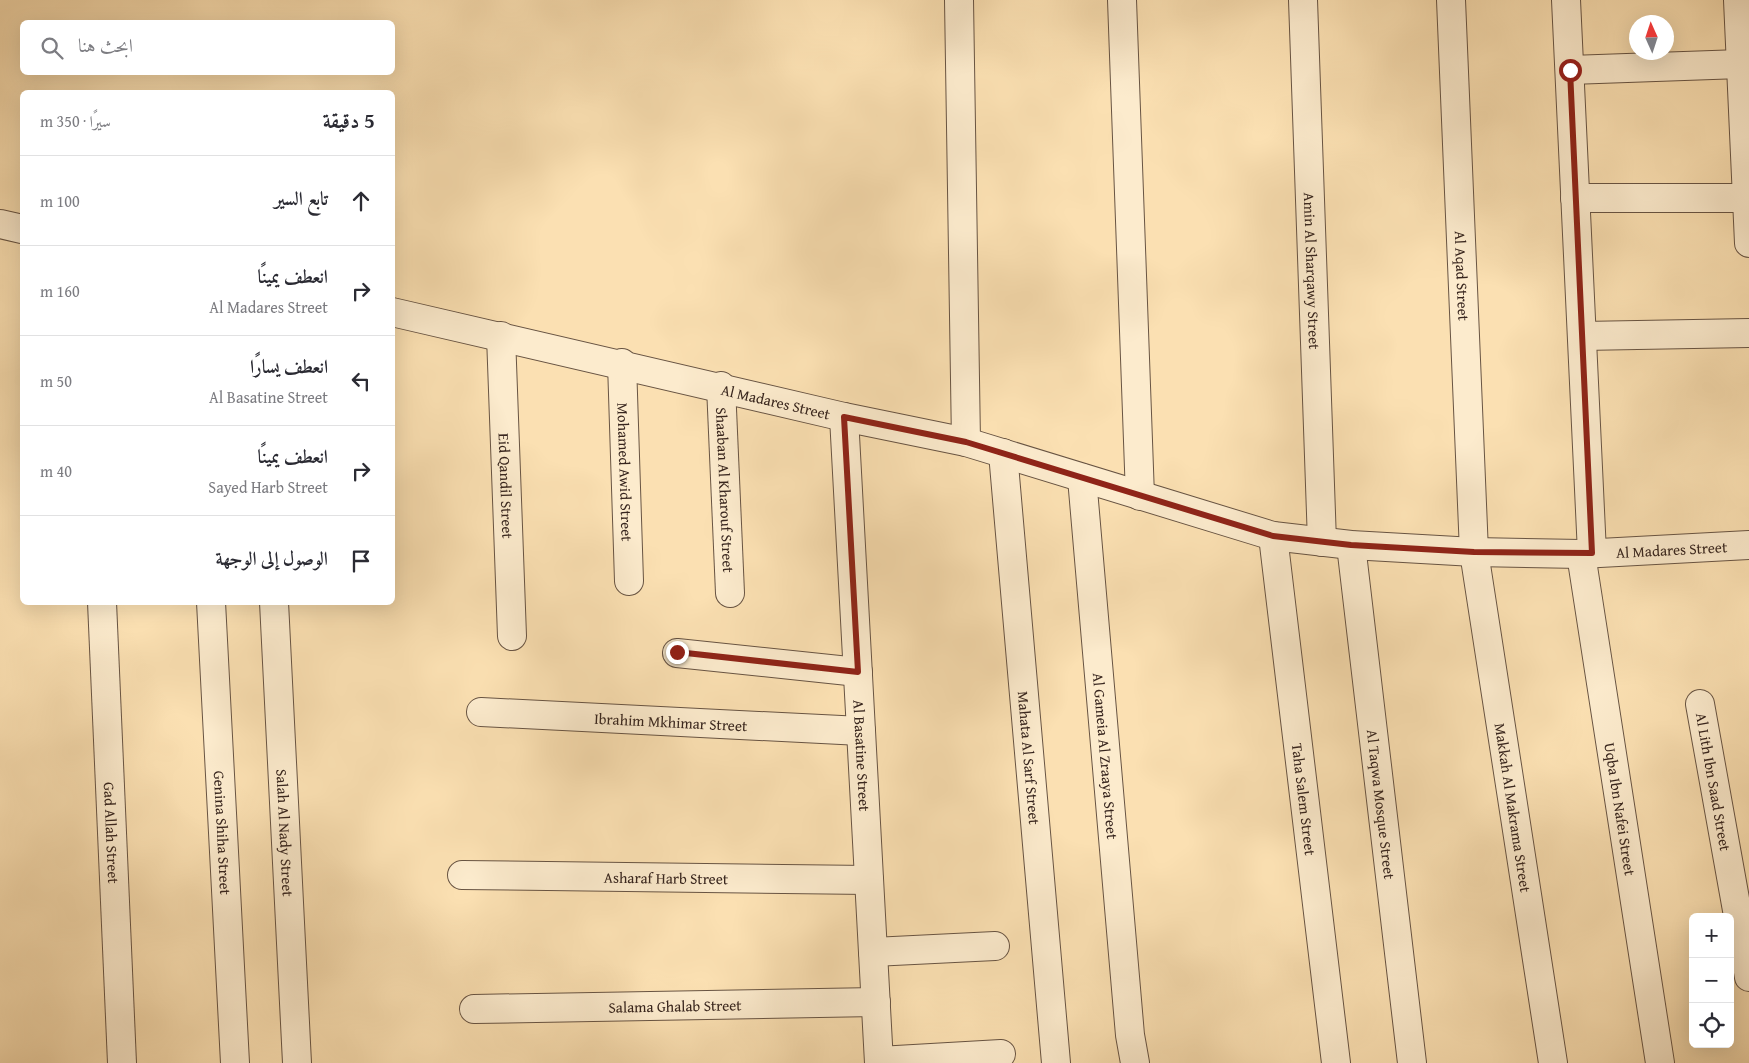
<!DOCTYPE html>
<html lang="ar">
<meta charset="utf-8">
<style>
:root{--surface:#fff;--page:#f7f7f7;--text:#2b2b33;--muted:#7c7c81;--line:#e1e1e2}
body{margin:0;font-family:"Gentium Book Plus",Amiri,serif;background:var(--page);color:var(--text);direction:rtl}
.controls{position:absolute;right:15px;bottom:15px;display:grid;overflow:hidden;border-radius:8px;box-shadow:0 5px 20px #0002}
.controls button{width:45px;height:45px;display:grid;place-items:center;padding:0;border:0;border-bottom:1px solid var(--line);background:var(--surface);color:var(--text);font:25px sans-serif}
.compass{position:absolute;left:1629px;top:15px;width:45px;height:45px;border-radius:50%;background:var(--surface);box-shadow:0 5px 20px #0002;rotate:357deg}
.stop{position:absolute;width:15px;height:15px;margin:-11px;border:4px solid #8f2418;border-radius:50%;background:#fff}
.stop.end{background:#8f2418;border-color:#fff;box-shadow:0 1px 5px #0008}
.list{margin:0;padding:0;list-style:none}
h2{display:flex;justify-content:space-between;align-items:center;height:65px;margin:0;padding:0 20px;font-size:21px}
h2 small{font-size:16px;font-weight:400;color:var(--muted)}
.list li{display:grid;grid-template-columns:32px 1fr auto;gap:15px;align-items:center;box-sizing:border-box;height:90px;padding:0 20px;border-top:1px solid var(--line)}
.list b{display:block;font-size:19px;white-space:nowrap}
.list p{margin:0;font-size:16px;white-space:nowrap;color:var(--muted)}
.list em{font-size:16px;font-style:normal;color:var(--muted)}
.icon{flex:none;width:28px;height:28px;fill:none;stroke:currentColor;stroke-width:2;stroke-linecap:round;stroke-linejoin:round}
.map{position:relative;flex:none;width:1749px;height:1063px;overflow:hidden;direction:ltr}
.search{position:absolute;background:var(--surface);box-shadow:0 5px 20px #0002;left:20px;top:20px;width:375px;height:55px;display:flex;align-items:center;gap:12px;box-sizing:border-box;padding:0 18px;border-radius:8px;color:var(--muted);font-size:19px}
.panel{position:absolute;background:var(--surface);box-shadow:0 5px 20px #0002;left:20px;top:90px;width:375px;height:515px;border-radius:8px;direction:rtl}
.map>svg:first-child{display:block}
.lines{fill:none;stroke-linecap:round;stroke-linejoin:round}
.minor-casing{stroke:#685443;stroke-width:30}
.tertiary-casing{stroke:#685443;stroke-width:30}
.minor{stroke:#fcebcd;stroke-width:28}
.tertiary{stroke:#fcebcd;stroke-width:28}
.route{stroke:#8f2418;stroke-width:6}
.labels{text-anchor:middle;dominant-baseline:central;stroke-width:4;stroke-linejoin:round;paint-order:stroke}
.street-label{font-size:15px;fill:#37251e;stroke:#fcebcd}
</style>
<div class="map">
<svg width="1749" height="1063" viewBox="0 0 1749 1063">
<rect width="100%" height="100%" fill="#fbe0b2"/>
<filter id="stains"><feTurbulence type="fractalNoise" baseFrequency=".004" numOctaves="4"/><feColorMatrix values="0 0 0 0 .2 0 0 0 0 .09 0 0 0 0 .02 0 0 0 .5 -.17"/></filter>
<radialGradient id="worn" r=".72"><stop offset=".6" stop-color="#630" stop-opacity="0"/><stop offset="1" stop-color="#630" stop-opacity=".3"/></radialGradient>
<g class="lines">
<defs>
<g id="minor">
<path d="M959,0L966,442"/>
<path d="M1122,0L1140,496"/>
<path id="s1" d="M1303,0L1322,542"/>
<path id="s2" d="M1451,0L1474,552L1553,1063"/>
<path d="M1566,0L1592,553"/>
<path d="M1738,0L1749,243"/>
<path d="M1570,70L1741,64"/>
<path d="M1575,198H1747"/>
<path id="s3" d="M501,336L512,636"/>
<path d="M1582,336L1749,333"/>
<path id="s4" d="M622,363L629,581"/>
<path id="s5" d="M721,386L730,593"/>
<path id="s6" d="M844,417L879,1063"/>
<path id="s7" d="M1003,453L1056,1063"/>
<path id="s8" d="M1082,478L1130,1035L1135,1063"/>
<path id="s9" d="M1273,536L1336,1063"/>
<path id="s10" d="M1351,545L1412,1063"/>
<path id="s11" d="M1581,554L1660,1063"/>
<path id="s12" d="M102,602L122,1063"/>
<path id="s13" d="M211,602L235,1063"/>
<path id="s14" d="M274,602L297,1063"/>
<path d="M677,653L858,672"/>
<path id="s15" d="M1700,704L1749,977"/>
<path id="s16" d="M481,712L861,731"/>
<path id="s17" d="M462,875L869,880"/>
<path d="M873,952L995,946"/>
<path id="s18" d="M474,1009L876,1002"/>
<path d="M879,1061L1001,1054"/>
</g>
<g id="tertiary">
<path d="M0,224L22,229"/>
<path id="s19" d="M392,312L844,417L966,442L1273,536L1351,545L1474,552L1581,554L1749,545"/>
</g>
</defs>
<use href="#minor" class="minor-casing"/>
<use href="#tertiary" class="tertiary-casing"/>
<use href="#minor" class="minor"/>
<use href="#tertiary" class="tertiary"/>
</g>
<g class="lines">
<path class="route" d="M677,652L858,672L844,417L966,442L1273,536L1351,545L1474,552L1592,553L1570,70"/>
</g>
<g class="labels">
<g class="street-label">
<text stroke="none"><textPath href="#s1" startOffset="271">Amin Al Sharqawy Street</textPath></text>
<text stroke="none"><textPath href="#s2" startOffset="276">Al Aqad Street</textPath></text>
<text stroke="none"><textPath href="#s19" startOffset="394">Al Madares Street</textPath></text>
<text stroke="none"><textPath href="#s4" startOffset="109">Mohamed Awid Street</textPath></text>
<text stroke="none"><textPath href="#s3" startOffset="150">Eid Qandil Street</textPath></text>
<text stroke="none"><textPath href="#s5" startOffset="104">Shaaban Al Kharouf Street</textPath></text>
<text stroke="none"><textPath href="#s19" startOffset="1309">Al Madares Street</textPath></text>
<text stroke="none"><textPath href="#s16" startOffset="190">Ibrahim Mkhimar Street</textPath></text>
<text stroke="none"><textPath href="#s6" startOffset="339">Al Basatine Street</textPath></text>
<text stroke="none"><textPath href="#s8" startOffset="279">Al Gameia Al Zraaya Street</textPath></text>
<text stroke="none"><textPath href="#s7" startOffset="306">Mahata Al Sarf Street</textPath></text>
<text stroke="none"><textPath href="#s15" startOffset="79">Al Lith Ibn Saad Street</textPath></text>
<text stroke="none"><textPath href="#s9" startOffset="265">Taha Salem Street</textPath></text>
<text stroke="none"><textPath href="#s10" startOffset="261">Al Taqwa Mosque Street</textPath></text>
<text stroke="none"><textPath href="#s2" startOffset="811">Makkah Al Makrama Street</textPath></text>
<text stroke="none"><textPath href="#s11" startOffset="258">Uqba Ibn Nafei Street</textPath></text>
<text stroke="none"><textPath href="#s12" startOffset="231">Gad Allah Street</textPath></text>
<text stroke="none"><textPath href="#s13" startOffset="231">Genina Shiha Street</textPath></text>
<text stroke="none"><textPath href="#s14" startOffset="231">Salah Al Nady Street</textPath></text>
<text stroke="none"><textPath href="#s17" startOffset="204">Asharaf Harb Street</textPath></text>
<text stroke="none"><textPath href="#s18" startOffset="201">Salama Ghalab Street</textPath></text>
</g>
</g>
<rect width="100%" height="100%" filter="url(#stains)"/>
<rect width="100%" height="100%" fill="url(#worn)"/>
</svg>
<div class="controls">
<button>+</button>
<button>−</button>
<button><svg class="icon" aria-label="locate" viewBox="0 0 24 24"><circle cx="12" cy="12" r="6"/><path d="M12 2v4M12 18v4M2 12h4M18 12h4"/></svg></button>
</div>
<svg class="compass" viewBox="-18 -18 36 36"><path d="M0-13l5 13h-10z" fill="#e53935"/><path d="M0 13l5-13h-10z" fill="#7c7c81"/></svg>
<div class="stop" style="left:1570px;top:70px"></div>
<div class="stop end" style="left:677px;top:652px"></div>
<div class="search"><svg class="icon" aria-label="search" viewBox="0 0 24 24"><circle cx="10" cy="10" r="6"/><path d="M15 15l6 6"/></svg>ابحث هنا</div>
<section class="panel">
<h2>5 دقيقة<small>سيرًا · 350 m</small></h2>
<ul class="list">
<li><svg class="icon" aria-label="ahead" viewBox="0 0 24 24"><path d="M12 20V5M6 11l6-6 6 6"/></svg><div><b>تابع السير</b></div><em>100 m</em></li>
<li><svg class="icon" aria-label="right" viewBox="0 0 24 24"><path d="M7 20v-9h11M14 6l5 5-5 5"/></svg><div><b>انعطف يمينًا</b><p>Al Madares Street</p></div><em>160 m</em></li>
<li><svg class="icon" aria-label="left" viewBox="0 0 24 24"><path d="M17 20v-9H6M10 6l-5 5 5 5"/></svg><div><b>انعطف يسارًا</b><p>Al Basatine Street</p></div><em>50 m</em></li>
<li><svg class="icon" aria-label="right" viewBox="0 0 24 24"><path d="M7 20v-9h11M14 6l5 5-5 5"/></svg><div><b>انعطف يمينًا</b><p>Sayed Harb Street</p></div><em>40 m</em></li>
<li><svg class="icon" aria-label="arrive" viewBox="0 0 24 24"><path d="M6 21V4h12l-3 4 3 4H6"/></svg><div><b>الوصول إلى الوجهة</b></div></li>
</ul>
</section>
</div>
